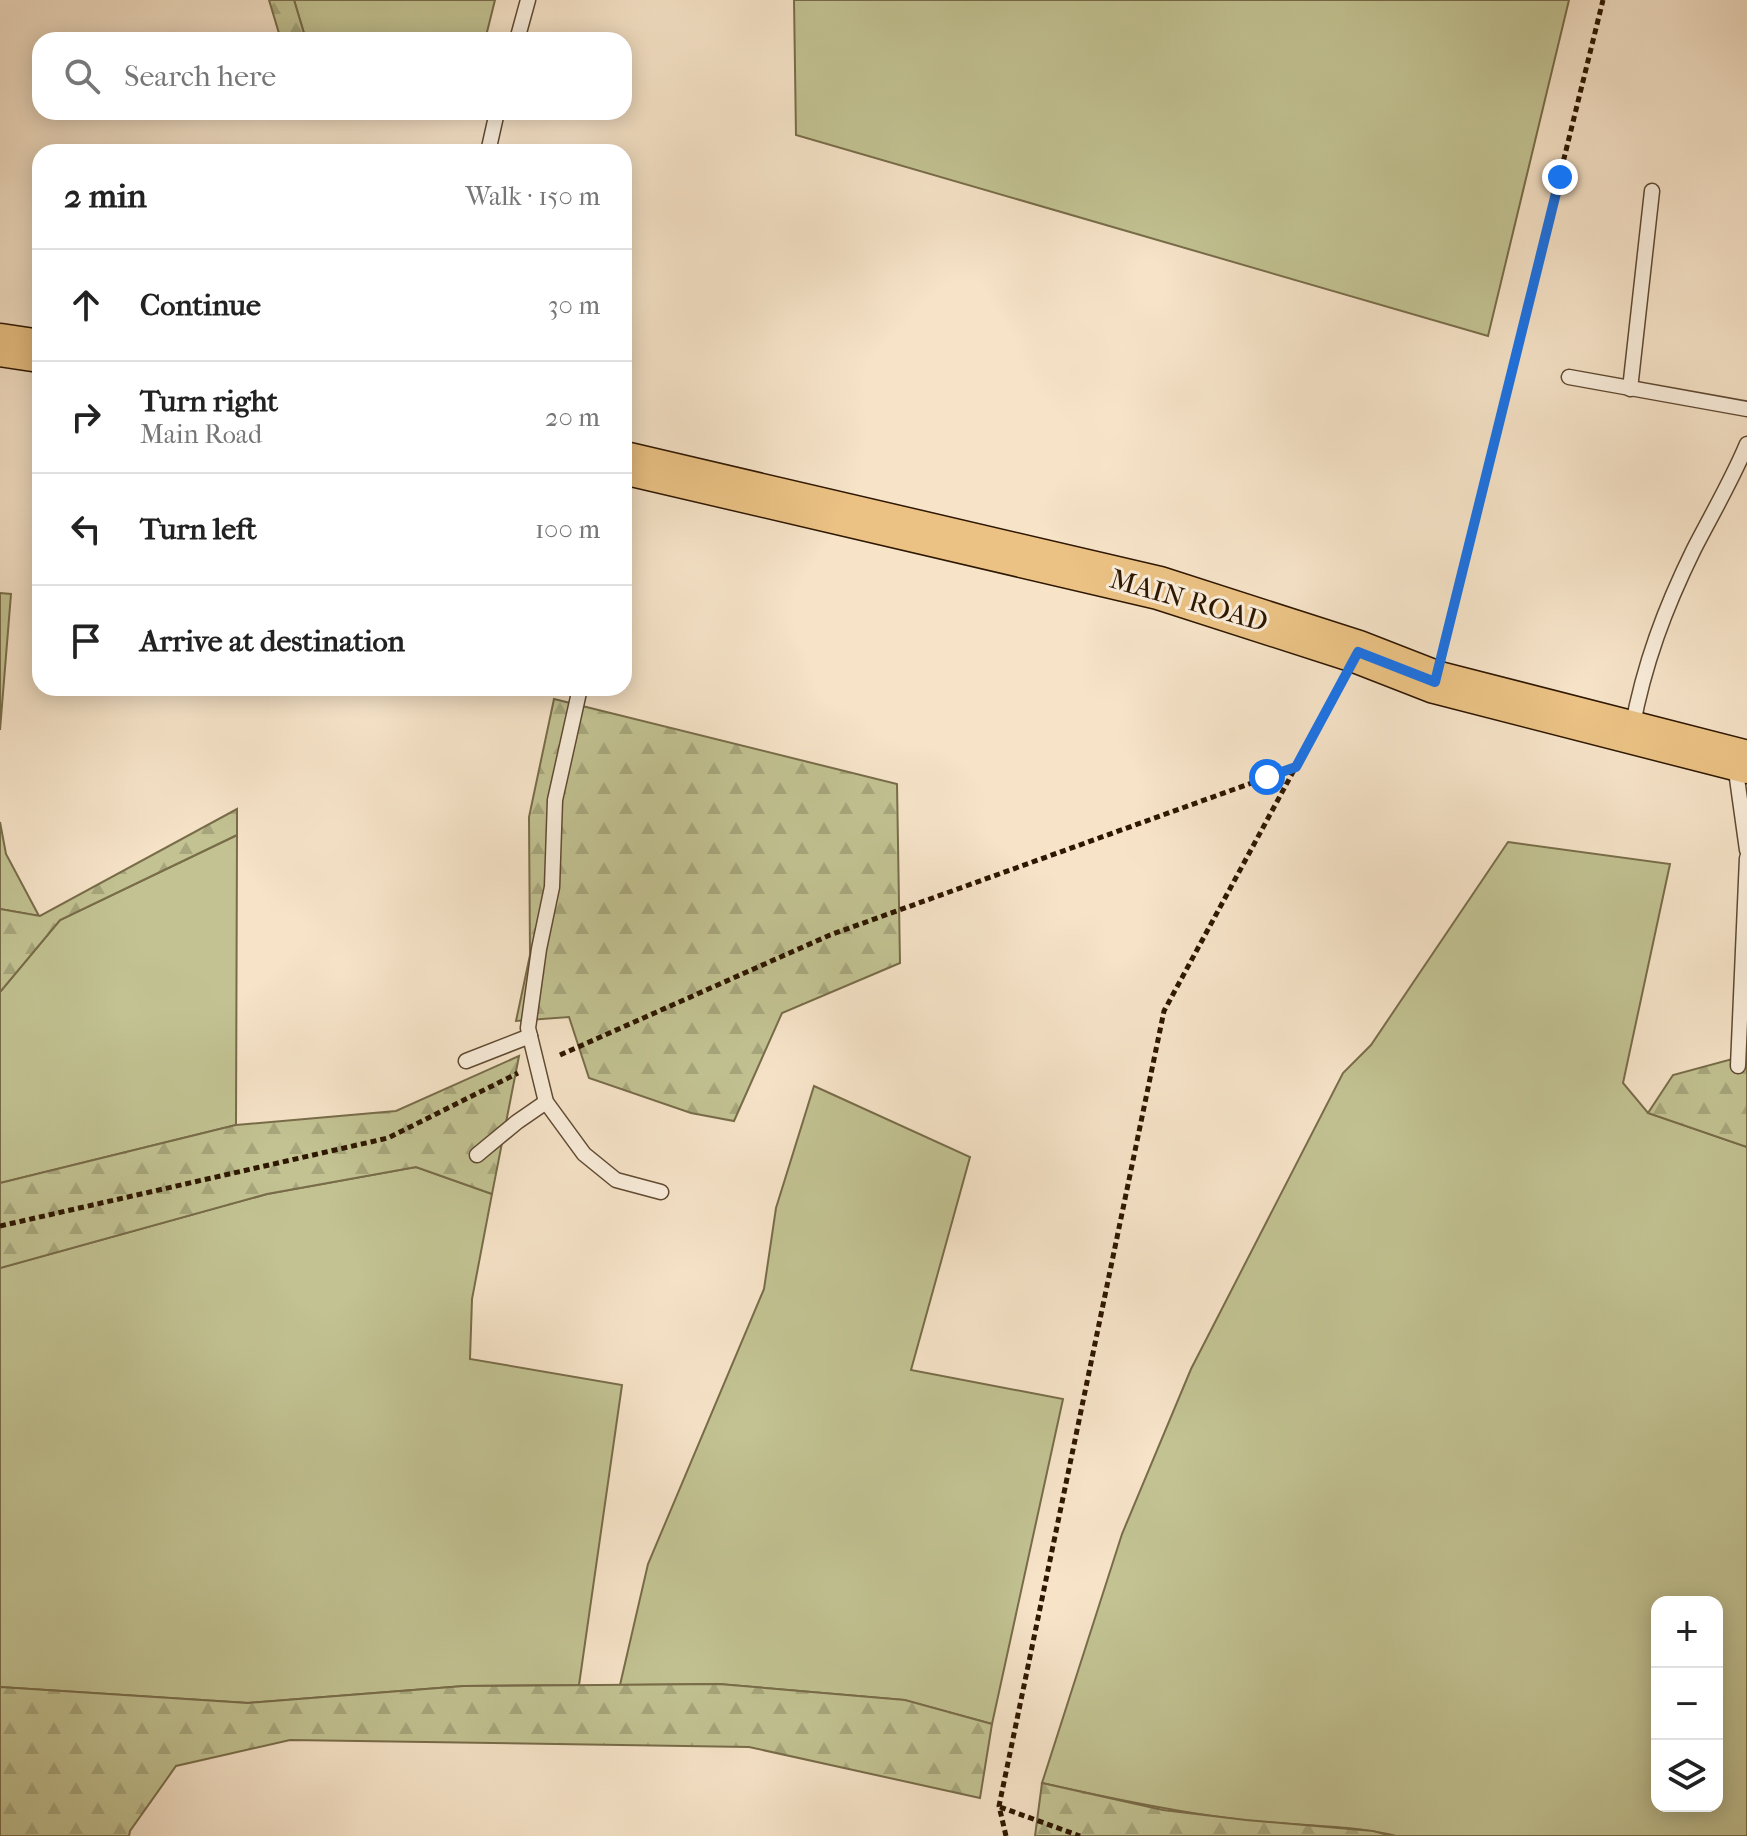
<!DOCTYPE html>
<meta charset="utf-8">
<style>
:root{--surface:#fff;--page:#f2f2f2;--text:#222;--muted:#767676;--line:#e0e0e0}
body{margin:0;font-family:"IM FELL French Canon",serif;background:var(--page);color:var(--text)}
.controls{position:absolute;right:24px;bottom:24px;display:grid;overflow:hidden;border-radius:16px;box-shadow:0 4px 20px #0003}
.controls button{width:72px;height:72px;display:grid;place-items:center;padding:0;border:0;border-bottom:2px solid var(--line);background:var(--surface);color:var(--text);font:40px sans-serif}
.stop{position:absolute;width:24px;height:24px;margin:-18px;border:6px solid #1a73e8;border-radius:50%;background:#fff}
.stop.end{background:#1a73e8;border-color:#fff;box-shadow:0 2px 8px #0008}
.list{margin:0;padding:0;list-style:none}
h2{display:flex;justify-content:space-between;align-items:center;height:104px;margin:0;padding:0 32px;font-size:34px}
h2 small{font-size:26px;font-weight:400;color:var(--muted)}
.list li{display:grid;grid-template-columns:52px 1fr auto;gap:24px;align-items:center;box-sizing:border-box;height:112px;padding:0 32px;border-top:2px solid var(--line)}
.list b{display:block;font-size:30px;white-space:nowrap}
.list p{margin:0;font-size:26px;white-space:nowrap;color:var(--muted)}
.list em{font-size:26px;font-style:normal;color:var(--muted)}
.icon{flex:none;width:44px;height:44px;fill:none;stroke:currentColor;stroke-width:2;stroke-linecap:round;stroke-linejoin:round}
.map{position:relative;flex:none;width:1747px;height:1836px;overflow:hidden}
.search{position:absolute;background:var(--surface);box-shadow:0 4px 20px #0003;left:32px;top:32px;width:600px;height:88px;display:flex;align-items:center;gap:20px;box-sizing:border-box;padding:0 28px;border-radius:24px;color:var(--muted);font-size:30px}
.panel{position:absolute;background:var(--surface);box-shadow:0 4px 20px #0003;left:32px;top:144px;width:600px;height:552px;border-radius:24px}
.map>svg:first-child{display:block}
.green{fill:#c2c292;stroke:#786c49;stroke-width:2;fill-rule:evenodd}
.forest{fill:url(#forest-firs);stroke:#786c49;stroke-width:2}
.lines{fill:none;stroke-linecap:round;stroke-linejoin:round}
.service-casing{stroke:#604a32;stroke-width:17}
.primary-casing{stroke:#2e1700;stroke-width:45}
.path{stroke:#2e1700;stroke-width:5;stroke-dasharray:6 4;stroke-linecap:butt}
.service{stroke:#f9eddb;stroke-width:14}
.primary{stroke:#ebc284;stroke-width:42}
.route{stroke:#1a73e8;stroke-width:10}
.labels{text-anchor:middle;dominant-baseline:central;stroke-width:6;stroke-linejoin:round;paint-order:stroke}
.street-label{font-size:28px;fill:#2e1700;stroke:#f9eddb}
</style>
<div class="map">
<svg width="1747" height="1836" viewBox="0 0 1747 1836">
<defs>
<pattern id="forest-firs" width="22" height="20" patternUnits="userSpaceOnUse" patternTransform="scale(2)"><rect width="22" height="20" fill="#c2c292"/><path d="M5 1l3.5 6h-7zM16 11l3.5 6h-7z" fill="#a7a67c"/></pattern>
</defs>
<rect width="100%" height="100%" fill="#f6e3c8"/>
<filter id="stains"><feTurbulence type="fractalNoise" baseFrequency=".0025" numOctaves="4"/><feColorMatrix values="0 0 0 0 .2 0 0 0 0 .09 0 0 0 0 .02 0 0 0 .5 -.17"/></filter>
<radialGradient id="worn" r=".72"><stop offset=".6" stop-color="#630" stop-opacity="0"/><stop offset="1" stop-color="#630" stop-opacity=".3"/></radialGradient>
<g class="green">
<path d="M294,0H495L485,40H306Z"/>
<path d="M794,0H1569L1488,336L796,135Z"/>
<path d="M0,593L11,594L0,730Z"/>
<path d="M0,822L6,854L39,916L0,909Z"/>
<path d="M237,835L236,1125L0,1183V992L60,920Z"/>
<path d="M1508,842L1670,864L1623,1083L1648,1113L1747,1147V1836H1396C1346,1824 1293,1826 1242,1820C1174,1812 1108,1798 1042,1783L1122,1534L1191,1369L1343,1073L1371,1045ZM1657,1602H1717V1806H1657Z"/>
<path d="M814,1086L970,1157L911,1370L1063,1399L992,1724L904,1700L719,1684L620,1685L648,1564L764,1289L776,1208Z"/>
<path d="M416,1167L492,1194L472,1299L470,1359L622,1385L579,1685L464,1686L248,1703L0,1687V1268L267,1194Z"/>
</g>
<g class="forest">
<path d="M269,0H294L306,40H281Z"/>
<path d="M554,699L897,784L900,963L782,1013L734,1121L691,1113L589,1078L569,1017L516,1021L530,955L529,817Z"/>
<path d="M237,809V835L60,920L0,992V909L40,916Z"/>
<path d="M1747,1016V1147L1648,1113L1673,1075L1740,1057Z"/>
<path d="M519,1056L492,1194L416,1167L267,1194L0,1268V1183L236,1125L396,1111Z"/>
<path d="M719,1684L905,1700L992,1724L980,1798L749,1747L290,1740L176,1766L130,1831L129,1836H0V1687L248,1703L464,1686Z"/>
<path d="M1042,1783L1163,1810L1246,1820L1373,1831L1392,1836H1035Z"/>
</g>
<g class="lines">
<defs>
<g id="service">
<path d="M517,40L528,0"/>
<path d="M488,152L497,112"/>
<path d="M1569,377L1747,409"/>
<path d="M1630,389L1652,191"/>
<path d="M580,688L555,800L552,887L539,949L528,1028L546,1102L584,1154L616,1180L661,1192"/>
<path d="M1632,729C1644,664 1665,608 1694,549C1712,514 1732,480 1747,444"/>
<path d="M1735,764L1747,850"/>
<path d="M466,1061L530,1036"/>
<path d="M1738,1066L1747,858"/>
<path d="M477,1155L517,1122L546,1102"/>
</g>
<g id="primary">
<path d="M0,345L40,351"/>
<path d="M624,463L1159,588L1358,652L1435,682L1747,762"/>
</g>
</defs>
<use href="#service" class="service-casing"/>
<use href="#primary" class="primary-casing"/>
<g class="path">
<path d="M1444,646L1603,0"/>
<path d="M560,1055L830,935L1296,767"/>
<path d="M0,1226L388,1138L518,1073"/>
<path d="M1000,1807L1080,1836"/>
<path d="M1006,1836L999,1806L1164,1011L1341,683"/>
</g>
<use href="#service" class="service"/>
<use href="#primary" class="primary"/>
</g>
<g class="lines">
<path class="route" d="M1267,777L1296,767L1358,652L1435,682L1560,177"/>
</g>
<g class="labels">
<g class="street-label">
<text transform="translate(1189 600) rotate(16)">MAIN ROAD</text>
</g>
</g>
<rect width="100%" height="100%" filter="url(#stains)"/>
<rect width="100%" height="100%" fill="url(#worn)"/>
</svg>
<div class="controls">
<button>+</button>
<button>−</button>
<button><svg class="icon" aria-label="layers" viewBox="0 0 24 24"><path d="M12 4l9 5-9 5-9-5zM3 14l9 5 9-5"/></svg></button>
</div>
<div class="stop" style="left:1267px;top:777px"></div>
<div class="stop end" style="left:1560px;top:177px"></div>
<div class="search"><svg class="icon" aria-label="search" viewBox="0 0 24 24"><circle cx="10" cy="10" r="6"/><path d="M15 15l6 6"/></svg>Search here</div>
<section class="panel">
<h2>2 min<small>Walk · 150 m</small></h2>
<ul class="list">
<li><svg class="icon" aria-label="ahead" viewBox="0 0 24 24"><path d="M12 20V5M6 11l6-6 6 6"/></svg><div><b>Continue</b></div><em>30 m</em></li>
<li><svg class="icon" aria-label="right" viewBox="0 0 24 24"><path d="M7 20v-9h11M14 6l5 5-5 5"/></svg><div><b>Turn right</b><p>Main Road</p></div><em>20 m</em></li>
<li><svg class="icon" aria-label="left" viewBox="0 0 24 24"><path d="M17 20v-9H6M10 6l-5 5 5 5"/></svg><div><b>Turn left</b></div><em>100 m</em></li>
<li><svg class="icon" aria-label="arrive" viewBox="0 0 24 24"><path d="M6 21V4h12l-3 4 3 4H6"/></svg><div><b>Arrive at destination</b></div></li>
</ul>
</section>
</div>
